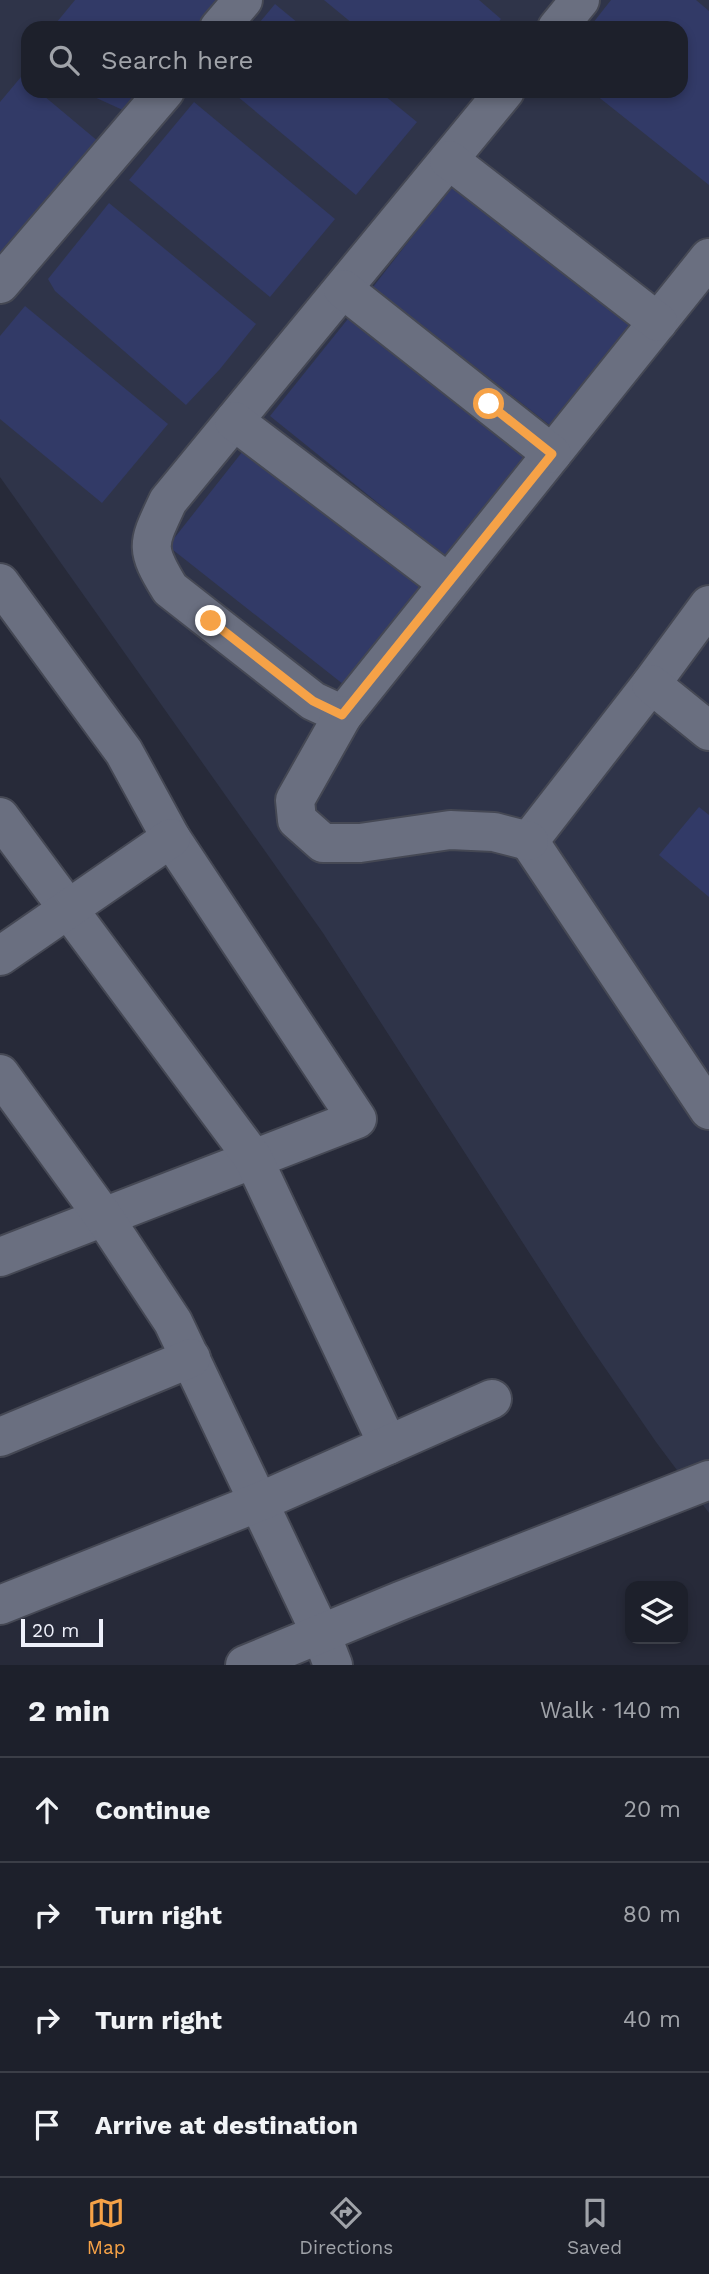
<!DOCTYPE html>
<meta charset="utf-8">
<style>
:root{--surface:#1d202b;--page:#2a2d37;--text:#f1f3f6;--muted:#a0a3a9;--line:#3b3e47;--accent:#f6a247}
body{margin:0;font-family:"Work Sans",sans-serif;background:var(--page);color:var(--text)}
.controls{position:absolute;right:21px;bottom:21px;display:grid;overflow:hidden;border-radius:14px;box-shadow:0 4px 10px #0003}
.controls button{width:63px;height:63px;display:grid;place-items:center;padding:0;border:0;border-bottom:2px solid var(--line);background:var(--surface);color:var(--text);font:35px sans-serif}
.scale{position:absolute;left:21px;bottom:18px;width:82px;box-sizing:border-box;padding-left:7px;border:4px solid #eef0fa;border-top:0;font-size:19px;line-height:24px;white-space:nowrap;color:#eef0fa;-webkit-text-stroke:5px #272a39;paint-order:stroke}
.stop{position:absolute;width:21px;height:21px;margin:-16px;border:5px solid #f6a247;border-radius:50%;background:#fff}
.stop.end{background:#f6a247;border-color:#fff;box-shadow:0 2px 7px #0008}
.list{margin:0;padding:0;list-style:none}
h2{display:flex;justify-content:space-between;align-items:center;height:91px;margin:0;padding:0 28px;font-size:30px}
h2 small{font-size:23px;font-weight:400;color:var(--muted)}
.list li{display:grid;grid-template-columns:46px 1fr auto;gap:21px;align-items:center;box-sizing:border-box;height:105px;padding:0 28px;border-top:2px solid var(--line)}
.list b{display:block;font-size:26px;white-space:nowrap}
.list em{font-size:23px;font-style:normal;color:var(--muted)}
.icon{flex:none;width:38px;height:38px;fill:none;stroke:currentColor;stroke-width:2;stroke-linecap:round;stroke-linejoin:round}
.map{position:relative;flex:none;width:709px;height:1665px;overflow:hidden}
.search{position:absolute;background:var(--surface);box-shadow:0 4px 10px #0003;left:21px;right:21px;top:21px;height:77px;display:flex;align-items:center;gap:18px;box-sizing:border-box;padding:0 24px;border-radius:21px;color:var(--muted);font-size:26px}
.sheet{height:511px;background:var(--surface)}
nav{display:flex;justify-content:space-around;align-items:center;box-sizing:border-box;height:98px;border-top:2px solid var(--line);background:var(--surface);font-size:19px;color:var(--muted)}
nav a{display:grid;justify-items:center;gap:4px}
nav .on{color:var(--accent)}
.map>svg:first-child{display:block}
.built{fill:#2f3449;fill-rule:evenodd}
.building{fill:#323a67}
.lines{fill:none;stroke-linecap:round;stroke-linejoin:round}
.minor-casing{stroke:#454854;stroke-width:42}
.minor{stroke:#6a6f80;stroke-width:38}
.route{stroke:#f6a247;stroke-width:9}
</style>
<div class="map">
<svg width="709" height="1665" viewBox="0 0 709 1665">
<rect width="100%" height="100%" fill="#272a39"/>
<path class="built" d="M0,0H709V1513L656,1442L583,1336L323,933L0,477ZM28,28H681V91H28Z"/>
<g class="building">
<path d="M75,0H217L194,28H52Z"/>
<path d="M324,0H479L501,19L493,28H358Z"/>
<path d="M611,0H696L709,11V185L591,91H681V28H589Z"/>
<path d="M275,4L304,28H255Z"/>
<path d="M21,77L28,83V91H38L99,142L0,261V102Z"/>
<path d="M81,91H142L125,111Z"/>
<path d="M231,91H379L417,122L356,195Z"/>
<path d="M194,102L335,219L270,297L129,180Z"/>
<path d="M455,182L639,325L556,430L373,287Z"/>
<path d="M109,203L256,324L220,369L186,405L55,291L48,279Z"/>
<path d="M25,306L168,424L102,503L0,419V336Z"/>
<path d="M355,310L536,455L450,561L270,416Z"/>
<path d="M250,442L430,583L348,688L168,546Z"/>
<path d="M699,807L709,815V897L659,855Z"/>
</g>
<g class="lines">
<defs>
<g id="minor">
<path d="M219,28L243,0"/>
<path d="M557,28L580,0"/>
<path d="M505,91L168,501C148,544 144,547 170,589L313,701L343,715L709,258"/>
<path d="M449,160L658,322"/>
<path d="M0,284L165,91"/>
<path d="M343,289L552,454"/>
<path d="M234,421L448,583"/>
<path d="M0,583L124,752L171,838L357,1119L0,1257"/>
<path d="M709,605L651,684L529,841L709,1110"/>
<path d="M651,684L709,731"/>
<path d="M343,715L295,800L297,820L323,843H360L450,830L494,832L529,841"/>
<path d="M0,817L253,1158L388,1445"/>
<path d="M0,956L171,838"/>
<path d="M0,1074L103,1216L173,1322L321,1634L333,1665"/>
<path d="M0,1437L191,1358"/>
<path d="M0,1605L259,1502L492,1399"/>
<path d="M245,1665L400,1601L709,1480"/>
</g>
</defs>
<use href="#minor" class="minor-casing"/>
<use href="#minor" class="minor"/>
</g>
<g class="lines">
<path class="route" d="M211,621L313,701L342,715L552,454L489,404"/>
</g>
</svg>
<div class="controls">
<button><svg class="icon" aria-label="layers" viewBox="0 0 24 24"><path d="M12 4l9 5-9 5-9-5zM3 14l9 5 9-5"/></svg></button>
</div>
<div class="scale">20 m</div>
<div class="stop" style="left:489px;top:404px"></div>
<div class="stop end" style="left:211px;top:621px"></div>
<div class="search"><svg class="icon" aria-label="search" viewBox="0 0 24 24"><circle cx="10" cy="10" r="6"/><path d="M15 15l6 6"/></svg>Search here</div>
</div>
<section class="sheet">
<h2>2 min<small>Walk · 140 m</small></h2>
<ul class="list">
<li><svg class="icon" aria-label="ahead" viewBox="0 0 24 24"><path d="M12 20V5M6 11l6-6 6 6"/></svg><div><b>Continue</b></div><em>20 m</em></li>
<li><svg class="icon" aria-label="right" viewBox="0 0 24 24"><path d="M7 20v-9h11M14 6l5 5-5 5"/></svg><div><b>Turn right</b></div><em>80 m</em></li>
<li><svg class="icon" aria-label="right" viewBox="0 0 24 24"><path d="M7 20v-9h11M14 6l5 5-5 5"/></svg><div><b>Turn right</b></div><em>40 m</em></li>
<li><svg class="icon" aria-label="arrive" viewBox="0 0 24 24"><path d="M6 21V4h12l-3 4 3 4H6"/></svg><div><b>Arrive at destination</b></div></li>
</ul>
</section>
<nav>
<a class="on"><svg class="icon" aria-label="map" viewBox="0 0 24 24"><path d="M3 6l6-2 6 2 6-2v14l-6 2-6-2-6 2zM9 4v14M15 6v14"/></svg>Map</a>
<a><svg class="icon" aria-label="directions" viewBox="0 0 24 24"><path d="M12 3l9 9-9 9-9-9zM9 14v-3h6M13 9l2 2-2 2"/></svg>Directions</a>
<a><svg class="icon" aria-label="saved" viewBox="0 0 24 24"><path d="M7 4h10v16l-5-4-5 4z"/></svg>Saved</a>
</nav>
